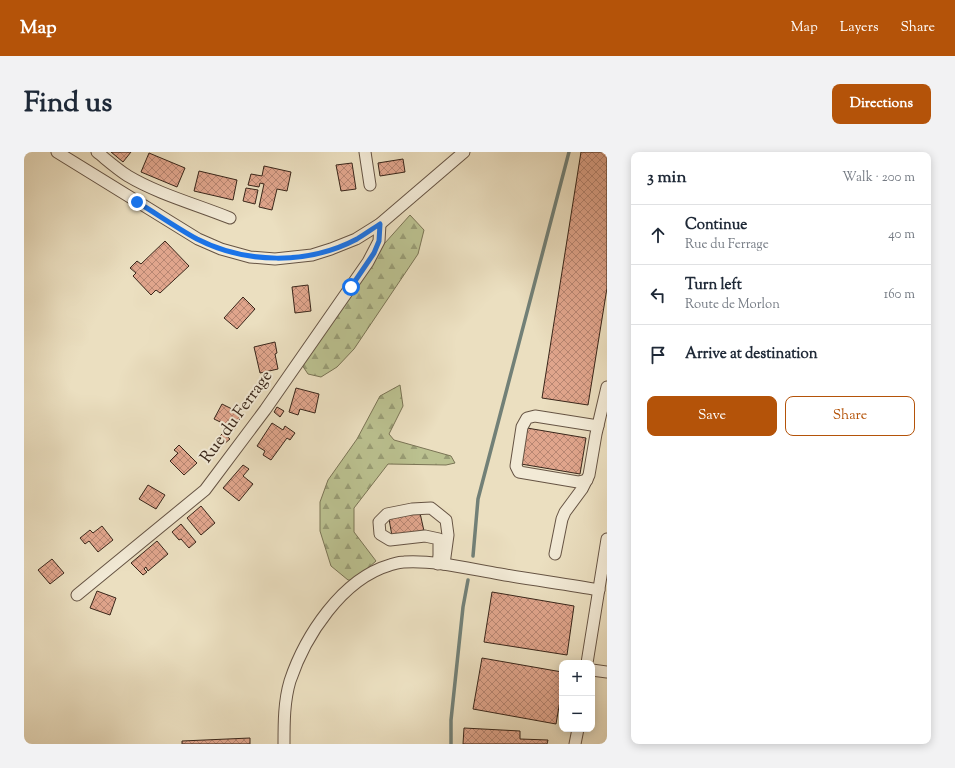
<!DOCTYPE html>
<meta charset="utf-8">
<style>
:root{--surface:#fff;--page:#f2f2f3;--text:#1f2937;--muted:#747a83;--line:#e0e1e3;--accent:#b45309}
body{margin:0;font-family:"Sorts Mill Goudy",serif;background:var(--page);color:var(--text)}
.controls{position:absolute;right:12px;bottom:12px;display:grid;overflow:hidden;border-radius:8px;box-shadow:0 2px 10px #0003}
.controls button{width:36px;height:36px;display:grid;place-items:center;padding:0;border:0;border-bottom:1px solid var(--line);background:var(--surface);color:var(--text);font:20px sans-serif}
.stop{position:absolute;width:12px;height:12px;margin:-9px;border:3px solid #1a73e8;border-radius:50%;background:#fff}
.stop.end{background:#1a73e8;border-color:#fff;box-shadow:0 1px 4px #0008}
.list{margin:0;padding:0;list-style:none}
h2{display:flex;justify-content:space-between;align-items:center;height:52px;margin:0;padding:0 16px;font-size:17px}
h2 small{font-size:13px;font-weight:400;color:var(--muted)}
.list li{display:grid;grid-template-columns:26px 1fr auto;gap:12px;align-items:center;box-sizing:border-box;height:60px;padding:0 16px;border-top:1px solid var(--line)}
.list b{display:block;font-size:15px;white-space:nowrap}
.list p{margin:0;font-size:13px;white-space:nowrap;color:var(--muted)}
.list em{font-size:13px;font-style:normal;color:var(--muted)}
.actions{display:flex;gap:8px;padding:12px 16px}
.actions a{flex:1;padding:9px 0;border:1px solid var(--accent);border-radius:8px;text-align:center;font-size:14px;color:var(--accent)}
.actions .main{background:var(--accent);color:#fff}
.icon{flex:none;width:22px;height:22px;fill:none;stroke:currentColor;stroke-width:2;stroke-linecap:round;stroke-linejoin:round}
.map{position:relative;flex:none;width:583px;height:592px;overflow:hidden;border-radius:8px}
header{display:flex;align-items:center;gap:24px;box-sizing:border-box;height:56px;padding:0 20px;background:var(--accent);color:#fff}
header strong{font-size:19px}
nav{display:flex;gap:22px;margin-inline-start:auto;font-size:14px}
.intro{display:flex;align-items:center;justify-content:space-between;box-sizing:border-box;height:96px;padding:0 24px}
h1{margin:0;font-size:28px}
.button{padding:10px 18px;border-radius:8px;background:var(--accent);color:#fff;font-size:14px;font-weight:700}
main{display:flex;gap:24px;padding:0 24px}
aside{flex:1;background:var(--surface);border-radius:8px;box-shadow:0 2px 10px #0003}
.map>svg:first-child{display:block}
.forest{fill:url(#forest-firs);stroke:#7a7455}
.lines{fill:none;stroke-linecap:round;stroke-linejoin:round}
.stream{stroke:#728077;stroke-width:3.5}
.building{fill:url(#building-cross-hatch);stroke:#39261a}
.minor-casing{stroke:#665444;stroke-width:13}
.minor{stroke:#f2ead6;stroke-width:11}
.route{stroke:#1a73e8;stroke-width:5}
.labels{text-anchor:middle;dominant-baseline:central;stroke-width:4;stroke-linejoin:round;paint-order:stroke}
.street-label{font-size:17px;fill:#39261a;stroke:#f2ead6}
</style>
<header>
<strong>Map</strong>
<nav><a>Map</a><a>Layers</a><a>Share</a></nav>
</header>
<div class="intro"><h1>Find us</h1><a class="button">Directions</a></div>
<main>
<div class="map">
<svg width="583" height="592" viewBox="0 0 583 592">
<defs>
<pattern id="forest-firs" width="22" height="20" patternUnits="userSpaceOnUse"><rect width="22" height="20" fill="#bbc190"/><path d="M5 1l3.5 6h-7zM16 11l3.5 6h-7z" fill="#999d75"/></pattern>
<pattern id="building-cross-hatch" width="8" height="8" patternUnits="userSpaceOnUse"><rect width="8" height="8" fill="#e0a58c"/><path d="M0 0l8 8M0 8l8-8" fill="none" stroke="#b78672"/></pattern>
</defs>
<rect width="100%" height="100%" fill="#ebdfc0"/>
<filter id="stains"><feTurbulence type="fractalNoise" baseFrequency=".005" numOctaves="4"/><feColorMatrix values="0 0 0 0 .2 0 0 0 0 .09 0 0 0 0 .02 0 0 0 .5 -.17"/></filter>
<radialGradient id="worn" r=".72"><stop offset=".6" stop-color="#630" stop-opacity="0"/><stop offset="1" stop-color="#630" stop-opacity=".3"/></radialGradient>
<g class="forest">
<path d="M386,63L400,78L394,102L330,197L313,215L297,225L284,222L278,213L344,110Z"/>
<path d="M376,233L379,254L365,282L370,288L427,304L431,311L422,313L364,312L330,356V380L352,409L344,416L336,429L324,428L307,414L296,379V350L304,328L333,287L356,244Z"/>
</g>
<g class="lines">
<g class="stream">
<path d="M449,404L454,347L545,0"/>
<path d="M427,592V568L439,455L444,428"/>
</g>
</g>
<g class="building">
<path d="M87,0H107L99,10Z"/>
<path d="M557,0H583V136L564,253L518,246Z"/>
<path d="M125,1L161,16L153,35L117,20Z"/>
<path d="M379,7L381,20L356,24L354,11Z"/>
<path d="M328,11L332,37L317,39L312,13Z"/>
<path d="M240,14L267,20L263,39L253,37L248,58L235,55L240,32L236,31L235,35L224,33L227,22L238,24Z"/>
<path d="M175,19L213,28L209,48L170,39Z"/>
<path d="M222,36L234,38L231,52L219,49Z"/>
<path d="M141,89L165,114L136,141L132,138L127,143L109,124L112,121L106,116L113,109L117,112Z"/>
<path d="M284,133L287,159L271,161L268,135Z"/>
<path d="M219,145L231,157L213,177L200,166Z"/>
<path d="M251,190L253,201L251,202L254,217L236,221L230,195Z"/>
<path d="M272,236L295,242L291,261L276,257L274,263L265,260Z"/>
<path d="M198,252L218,262L211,277L190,267Z"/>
<path d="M253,255L260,259L256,265L250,260Z"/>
<path d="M248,271L259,278L261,274L271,281L266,288L263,286L247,308L239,303L241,299L233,294Z"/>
<path d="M503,276L562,286L556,322L497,312Z"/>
<path d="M199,281L206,287L200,292L194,286Z"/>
<path d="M155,293L173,311L160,323L146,309L154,301L150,298Z"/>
<path d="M219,313L225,317L219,324L229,332L215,349L199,336Z"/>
<path d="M124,333L141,343L132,357L115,347Z"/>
<path d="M177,354L191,371L177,383L163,366Z"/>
<path d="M396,361L400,379L368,384L365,367Z"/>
<path d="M157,372L172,390L165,396L157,387L155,388L148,380Z"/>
<path d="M78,374L89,388L74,400L65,389L61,392L56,386L66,378L69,381Z"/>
<path d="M133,389L144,402L124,419L122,415L120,417L123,420L119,423L107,411Z"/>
<path d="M28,407L40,421L26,432L14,418Z"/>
<path d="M73,439L92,446L86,463L66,456Z"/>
<path d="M468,440L550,454L543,503L460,490Z"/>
<path d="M458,506L538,520V537L532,572L449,557Z"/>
<path d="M440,576L496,579V587L524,588L523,592H439Z"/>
<path d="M226,586V592H158V589Z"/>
</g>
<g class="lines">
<defs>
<g id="minor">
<path d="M33,0L174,87L197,97L226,105L251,107L288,103L307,97L332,87L356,72L440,0"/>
<path d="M73,0C83,8 93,17 104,24C134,42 174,53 206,66"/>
<path d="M341,0L346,33"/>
<path d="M563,328L554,330L495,320L492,314L498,275L503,266L511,264L574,274"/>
<path d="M531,402L538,367L541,360L558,337L565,323L572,282L583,235"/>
<path d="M414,412L415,403V387L401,384L366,388L356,382L355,370L363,362L388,357L407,356L422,368L424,383L420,412"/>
<path d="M53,443L181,338L241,258L344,110L355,89L356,72"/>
<path d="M563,511L583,387"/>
<path d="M568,518L583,520"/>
<path d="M260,592C260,571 260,549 266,529C281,484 318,427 366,413C370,412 375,410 380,410C411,408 446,417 476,422C509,428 542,432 575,438"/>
<path d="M551,592L554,577"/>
</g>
</defs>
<use href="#minor" class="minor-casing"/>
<use href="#minor" class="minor"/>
</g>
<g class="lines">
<path class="route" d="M113,50C133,62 153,76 173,87C222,112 284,113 333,87C341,82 348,77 356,72L355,89L350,101L327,135"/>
</g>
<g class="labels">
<g class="street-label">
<text transform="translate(213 265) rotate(-54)">Rue du Ferrage</text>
</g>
</g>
<rect width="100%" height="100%" filter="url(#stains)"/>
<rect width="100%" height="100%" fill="url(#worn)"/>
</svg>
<div class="controls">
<button>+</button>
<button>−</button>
</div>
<div class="stop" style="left:327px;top:135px"></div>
<div class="stop end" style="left:113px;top:50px"></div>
</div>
<aside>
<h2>3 min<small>Walk · 200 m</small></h2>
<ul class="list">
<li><svg class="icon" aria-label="ahead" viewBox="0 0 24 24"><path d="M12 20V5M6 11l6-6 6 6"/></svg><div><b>Continue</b><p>Rue du Ferrage</p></div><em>40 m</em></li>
<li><svg class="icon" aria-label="left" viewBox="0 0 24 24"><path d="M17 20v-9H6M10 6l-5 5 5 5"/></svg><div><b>Turn left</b><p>Route de Morlon</p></div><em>160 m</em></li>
<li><svg class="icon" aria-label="arrive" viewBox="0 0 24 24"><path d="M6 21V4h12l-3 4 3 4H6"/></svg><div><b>Arrive at destination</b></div></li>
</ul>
<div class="actions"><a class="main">Save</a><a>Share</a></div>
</aside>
</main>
